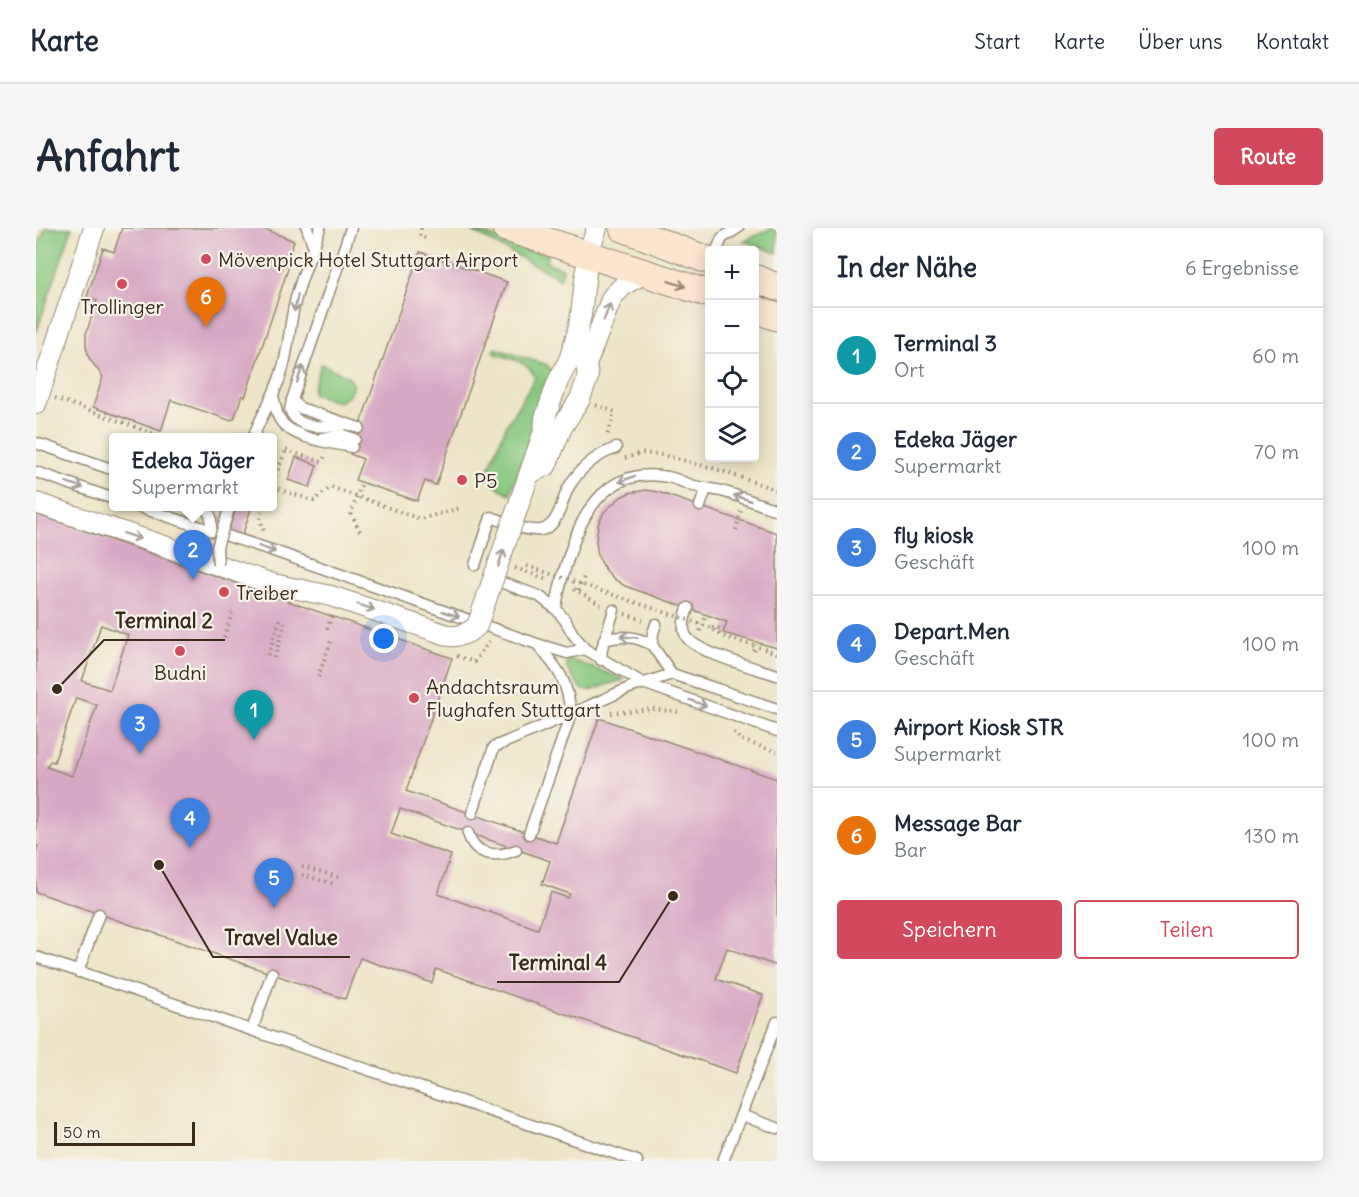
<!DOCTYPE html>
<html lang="de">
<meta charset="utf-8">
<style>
:root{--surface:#fff;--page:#f6f6f7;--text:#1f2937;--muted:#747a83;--line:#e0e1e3;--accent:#d1495b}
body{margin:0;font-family:Delius,sans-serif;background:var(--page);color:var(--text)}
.controls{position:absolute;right:18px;top:18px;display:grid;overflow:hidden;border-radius:6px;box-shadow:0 3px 15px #0003}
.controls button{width:54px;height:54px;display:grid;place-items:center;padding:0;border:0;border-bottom:2px solid var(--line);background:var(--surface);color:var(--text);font:30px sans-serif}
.scale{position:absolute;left:18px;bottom:15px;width:141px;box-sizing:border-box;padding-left:6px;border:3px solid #3b2a1e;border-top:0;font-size:16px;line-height:21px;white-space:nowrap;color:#3b2a1e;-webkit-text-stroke:4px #f7f3e8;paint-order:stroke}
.you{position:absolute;left:348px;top:411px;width:21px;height:21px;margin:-15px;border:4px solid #fff;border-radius:50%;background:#1a73e8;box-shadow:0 0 0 9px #1a73e833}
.badge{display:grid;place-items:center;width:39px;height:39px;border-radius:50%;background:var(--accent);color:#fff;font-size:20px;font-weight:700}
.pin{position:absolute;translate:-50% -50px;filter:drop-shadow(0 2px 3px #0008)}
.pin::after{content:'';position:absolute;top:32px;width:21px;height:18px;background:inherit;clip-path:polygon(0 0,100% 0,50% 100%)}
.popup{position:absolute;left:73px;top:205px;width:168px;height:78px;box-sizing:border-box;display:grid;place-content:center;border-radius:6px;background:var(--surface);filter:drop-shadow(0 2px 4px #0005);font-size:20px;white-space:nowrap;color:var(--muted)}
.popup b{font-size:22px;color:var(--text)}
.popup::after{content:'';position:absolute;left:50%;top:100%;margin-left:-12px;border:12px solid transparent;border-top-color:var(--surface)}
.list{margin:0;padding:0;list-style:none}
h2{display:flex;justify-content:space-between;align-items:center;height:78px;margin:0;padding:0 24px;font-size:26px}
h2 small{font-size:20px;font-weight:400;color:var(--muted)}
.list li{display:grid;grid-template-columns:39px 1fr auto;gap:18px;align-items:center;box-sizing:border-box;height:96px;padding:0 24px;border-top:2px solid var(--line)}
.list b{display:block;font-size:22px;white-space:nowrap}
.list p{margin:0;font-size:20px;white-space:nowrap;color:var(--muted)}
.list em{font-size:20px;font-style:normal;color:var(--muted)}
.actions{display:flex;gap:12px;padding:18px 24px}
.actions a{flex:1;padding:14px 0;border:2px solid var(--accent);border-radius:6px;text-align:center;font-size:21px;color:var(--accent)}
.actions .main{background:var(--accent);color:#fff}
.icon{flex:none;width:33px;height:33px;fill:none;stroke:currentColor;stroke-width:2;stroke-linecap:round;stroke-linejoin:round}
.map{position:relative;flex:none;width:741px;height:933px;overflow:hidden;border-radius:6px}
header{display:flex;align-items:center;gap:36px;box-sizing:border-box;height:84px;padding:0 30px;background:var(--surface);border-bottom:2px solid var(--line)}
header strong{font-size:28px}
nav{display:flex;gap:33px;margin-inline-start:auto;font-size:21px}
.intro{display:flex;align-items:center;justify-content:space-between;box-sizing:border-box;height:144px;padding:0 36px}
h1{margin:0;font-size:42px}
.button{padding:15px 27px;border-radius:6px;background:var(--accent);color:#fff;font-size:21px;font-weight:700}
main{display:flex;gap:36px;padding:0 36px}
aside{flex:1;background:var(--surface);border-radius:6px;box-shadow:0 3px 15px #0003}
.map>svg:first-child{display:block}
.green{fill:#87c87f;stroke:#61794e;stroke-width:1.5}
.building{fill:#d8a9c4;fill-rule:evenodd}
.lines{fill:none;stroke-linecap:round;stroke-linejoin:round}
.lane-casing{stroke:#948873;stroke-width:13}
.street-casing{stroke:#948873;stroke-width:22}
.secondary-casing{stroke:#948873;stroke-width:29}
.path{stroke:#948873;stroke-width:4;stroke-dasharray:1.5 4.5;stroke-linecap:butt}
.lane{stroke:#fff;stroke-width:10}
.street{stroke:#fff;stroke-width:20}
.secondary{stroke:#fbe5cf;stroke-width:27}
.lane-bridge-casing{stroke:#948873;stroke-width:13;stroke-linecap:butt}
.street-bridge-casing{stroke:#948873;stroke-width:22;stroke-linecap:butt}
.path-bridge{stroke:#948873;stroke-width:4;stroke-dasharray:1.5 4.5;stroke-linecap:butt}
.lane-bridge{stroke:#fff;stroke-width:10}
.street-bridge{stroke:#fff;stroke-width:20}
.oneway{stroke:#9b8876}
.oneway2{stroke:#a79f9a}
.poi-dot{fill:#d1495b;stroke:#f7f3e8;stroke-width:2}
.labels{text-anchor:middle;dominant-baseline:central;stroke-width:4.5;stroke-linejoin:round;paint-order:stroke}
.poi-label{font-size:20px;fill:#3b2a1e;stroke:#f7f3e8;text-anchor:start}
.leader{fill:none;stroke:#3b2a1e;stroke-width:2}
.callout-dot{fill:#3b2a1e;stroke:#f7f3e8;stroke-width:2}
.callout-label{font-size:21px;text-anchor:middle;font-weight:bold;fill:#3b2a1e;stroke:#f7f3e8;stroke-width:4.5;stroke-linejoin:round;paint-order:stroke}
</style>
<header>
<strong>Karte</strong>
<nav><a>Start</a><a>Karte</a><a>Über uns</a><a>Kontakt</a></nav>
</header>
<div class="intro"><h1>Anfahrt</h1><a class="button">Route</a></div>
<main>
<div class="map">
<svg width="741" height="933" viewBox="0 0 741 933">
<rect width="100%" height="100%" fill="#f7f3e8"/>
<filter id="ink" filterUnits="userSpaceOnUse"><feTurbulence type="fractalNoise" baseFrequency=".0167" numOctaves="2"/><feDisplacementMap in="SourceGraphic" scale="12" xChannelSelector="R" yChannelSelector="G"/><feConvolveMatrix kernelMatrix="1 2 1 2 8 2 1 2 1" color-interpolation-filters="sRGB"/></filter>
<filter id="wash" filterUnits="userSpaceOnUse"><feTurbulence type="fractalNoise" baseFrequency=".008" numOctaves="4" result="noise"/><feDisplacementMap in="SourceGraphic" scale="24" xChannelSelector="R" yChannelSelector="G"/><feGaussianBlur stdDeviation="1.35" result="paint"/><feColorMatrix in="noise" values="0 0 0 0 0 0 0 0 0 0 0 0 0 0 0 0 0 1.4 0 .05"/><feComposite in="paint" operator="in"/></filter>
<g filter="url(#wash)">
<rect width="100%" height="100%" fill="#ede5c8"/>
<g class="green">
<path d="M9,0H36L0,105V26Z"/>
<path d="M430,0L512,26L510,34L527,41L524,51Z"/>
<path d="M736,0H741V25L708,13Z"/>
<path d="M459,120L511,137L516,143L517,148L474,266L459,258L454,251L452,243L470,198L499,150C494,133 472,130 457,125Z"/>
<path d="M285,136L312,148L317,156C315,166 311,170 302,174L276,165Z"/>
<path d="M532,431L588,451V452C552,459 551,478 530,439Z"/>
</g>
<g id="blocks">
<g class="building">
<path d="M86,0H226L258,13L250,37L253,38L209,169L206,167L198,191L193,192L135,172L125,203L57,179L67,149L53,130L50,118V106L61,72L51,69L67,20L78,24Z"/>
<path d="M384,24L471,54L400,257L389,253L381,273L319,252L327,231L314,226Z"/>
<path d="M260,229L281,237L274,259L252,252Z"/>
<path d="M610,262L622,264L741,305V420L687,405L691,394L589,358L578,351L569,341L562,328L560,313L562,297L568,284L585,269L593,265Z"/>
<path d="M201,278H216L206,308L192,303Z"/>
<path d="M0,286L416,430L370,563L520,615L563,490L741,551V738L691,720L680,751L727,767L700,845L400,741L396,755L324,730L309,771L0,664V625L2,618H0ZM65,397L92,407L74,462L46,453ZM40,470L61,477L36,548L11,539L14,533L18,534ZM364,581L514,633L506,656L534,666L532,670L515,664L502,701L402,666L415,627L355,606Z"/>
</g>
</g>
</g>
<g filter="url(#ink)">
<use href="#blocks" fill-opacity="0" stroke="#948873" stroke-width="1.5"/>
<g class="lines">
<defs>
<g id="lane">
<path d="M271,0L278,19"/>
<path d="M315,0L256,172L264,180L323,200"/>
<path d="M681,22L686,10L702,0"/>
<path d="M237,168C239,175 240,184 243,190C254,211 296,215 316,219"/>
<path d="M256,172L254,182C262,203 290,199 307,197"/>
<path d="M217,210C225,187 238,169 245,146C253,123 253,98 259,74C265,49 276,24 284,0"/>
<path d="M286,210L307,207L319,211"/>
<path d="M0,215L78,242"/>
<path d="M0,244L78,271"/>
<path d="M100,278L235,322L501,416L531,425L549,421"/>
<path d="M169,278L175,289V303"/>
<path d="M664,278L670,261"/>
<path d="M439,337L455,289C470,294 490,304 505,302C524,298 525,271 534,257C545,239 561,227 580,220"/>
<path d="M467,355L503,368L520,381L529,392L537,406L549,421L607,455L741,503"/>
<path d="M652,380C649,389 645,399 650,408C660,425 720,440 741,447"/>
<path d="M520,381C523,356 531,333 539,310C556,267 583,240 632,249C641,251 649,255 658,258C667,260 676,261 685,263C704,268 722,276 741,282"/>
<path d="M620,396L617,405L616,417L636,446L741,481"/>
<path d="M568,412C586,407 600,408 616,417"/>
<path d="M501,416C523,442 531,451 535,486L593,460L636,446"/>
<path d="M565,432L566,420L578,382"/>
<path d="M436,586L458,519L535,486L493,606"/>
<path d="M432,605C438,628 461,630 480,622"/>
<path d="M0,729L601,933"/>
<path d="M42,744L63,686"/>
<path d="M216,802L236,745"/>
<path d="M705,887L741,900"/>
<path d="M687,933L741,794"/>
</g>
<g id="street">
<path d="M0,176L58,0"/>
<path d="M496,244L510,238L526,199L544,171L552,149L550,137L576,69L589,56L609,45"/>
<path d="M486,267L508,203L509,190L522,153L533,132L541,106L545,87L552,26L561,0"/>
<path d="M0,275L131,319"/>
<path d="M161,330L237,356L295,368L414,408"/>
</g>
<g id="secondary">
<path d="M470,0L674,66"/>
<path d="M587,0L674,33"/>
<path d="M718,50L741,59"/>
<path d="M718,81L741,89"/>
</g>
</defs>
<use href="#lane" class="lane-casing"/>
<use href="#street" class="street-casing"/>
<use href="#secondary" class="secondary-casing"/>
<g class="path">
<path d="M385,0L384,8L392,11"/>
<path d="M19,170L130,210"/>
<path d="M560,177L579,184L571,208"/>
<path d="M250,222L286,234L289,228"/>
<path d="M589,230L606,225L627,227L680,241L741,262"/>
<path d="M237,253L250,222"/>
<path d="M237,259L278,273L295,259L384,291L425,280"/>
<path d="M228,278L224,291L229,306"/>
<path d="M700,302L705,282"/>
<path d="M324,303L315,286L326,254"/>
<path d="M479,340L511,351"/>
<path d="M538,361L565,377"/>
<path d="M542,362L548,349"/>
<path d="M589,386L607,392"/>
<path d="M676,400L689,401"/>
<path d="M291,401L296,387"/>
<path d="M664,403L670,387"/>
<path d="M188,409L196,385"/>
<path d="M718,423L720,417"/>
<path d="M232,427L244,391"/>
<path d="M421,428L438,434L453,414"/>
<path d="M238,430L250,393"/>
<path d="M282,449L296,410"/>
<path d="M575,485L616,481L642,484"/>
<path d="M698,504L705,512L741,524"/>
<path d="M266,639L302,649"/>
<path d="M266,647L298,656"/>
</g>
<use href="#lane" class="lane"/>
<use href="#street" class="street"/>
<use href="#secondary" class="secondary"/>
<defs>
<path id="lane-bridge" d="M182,337L181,319L194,278"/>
<g id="street-bridge">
<path d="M131,319L161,330"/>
<path d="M414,408C425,409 432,405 441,398L486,267"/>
</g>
</defs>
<use href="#lane-bridge" class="lane-bridge-casing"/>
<use href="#street-bridge" class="street-bridge-casing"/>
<path class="path-bridge" d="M491,338L676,400L686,408L741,425"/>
<use href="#lane-bridge" class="lane-bridge"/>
<use href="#street-bridge" class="street-bridge"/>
</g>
<defs><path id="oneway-shaft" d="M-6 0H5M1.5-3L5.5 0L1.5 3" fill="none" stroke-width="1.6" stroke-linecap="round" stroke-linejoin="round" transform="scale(1.5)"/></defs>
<use class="oneway" href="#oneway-shaft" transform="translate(641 56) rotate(18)"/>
<g class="oneway2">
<use href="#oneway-shaft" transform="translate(260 75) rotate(102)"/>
<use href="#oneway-shaft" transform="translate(571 84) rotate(-69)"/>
<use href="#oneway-shaft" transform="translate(264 146) rotate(-71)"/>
<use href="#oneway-shaft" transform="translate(591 251) rotate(160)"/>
<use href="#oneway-shaft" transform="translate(39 257) rotate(19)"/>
<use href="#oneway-shaft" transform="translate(706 270) rotate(-161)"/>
<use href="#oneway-shaft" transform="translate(96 308) rotate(19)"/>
<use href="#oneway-shaft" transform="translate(231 321) rotate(18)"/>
<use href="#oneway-shaft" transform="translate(465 330) rotate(-71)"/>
<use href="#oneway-shaft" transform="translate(330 379) rotate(18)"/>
<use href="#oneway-shaft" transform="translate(415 386) rotate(19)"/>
<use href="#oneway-shaft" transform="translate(593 409) rotate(-175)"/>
<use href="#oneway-shaft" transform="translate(662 475) rotate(20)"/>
</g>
</g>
<g class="poi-dot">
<circle cx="170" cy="31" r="6"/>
<circle cx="86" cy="56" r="6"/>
<circle cx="426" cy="252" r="6"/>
<circle cx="188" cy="364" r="6"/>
<circle cx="144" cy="423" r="6"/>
<circle cx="378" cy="470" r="6"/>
</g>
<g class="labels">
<g class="poi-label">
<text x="182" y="31">Mövenpick Hotel Stuttgart Airport</text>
<text x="86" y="78" text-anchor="middle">Trollinger</text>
<text x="438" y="252">P5</text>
<text x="200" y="364">Treiber</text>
<text x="144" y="444" text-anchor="middle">Budni</text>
<text x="390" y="458">Andachtsraum<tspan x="390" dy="23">Flughafen Stuttgart</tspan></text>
</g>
</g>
<path class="leader" d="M21 461L68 412H189M123 637L177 729H314M637 668L583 754H461"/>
<g class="callout-dot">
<circle cx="21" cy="461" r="6"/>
<circle cx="123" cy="637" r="6"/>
<circle cx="637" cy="668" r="6"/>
</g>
<g class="callout-label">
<text x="128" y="400">Terminal 2</text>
<text x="245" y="717">Travel Value</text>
<text x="522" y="742">Terminal 4</text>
</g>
</svg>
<div class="controls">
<button>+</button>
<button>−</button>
<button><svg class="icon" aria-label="locate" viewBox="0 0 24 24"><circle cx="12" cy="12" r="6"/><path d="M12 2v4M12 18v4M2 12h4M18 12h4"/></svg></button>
<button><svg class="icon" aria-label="layers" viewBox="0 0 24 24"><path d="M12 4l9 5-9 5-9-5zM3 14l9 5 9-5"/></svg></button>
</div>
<div class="scale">50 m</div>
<div class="you"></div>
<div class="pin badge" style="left:218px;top:512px;background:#0f9aa8">1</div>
<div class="pin badge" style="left:157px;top:352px;background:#3f7fe0">2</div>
<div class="popup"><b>Edeka Jäger</b>Supermarkt</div>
<div class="pin badge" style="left:104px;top:526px;background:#3f7fe0">3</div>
<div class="pin badge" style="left:154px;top:620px;background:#3f7fe0">4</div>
<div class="pin badge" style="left:238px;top:680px;background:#3f7fe0">5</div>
<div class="pin badge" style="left:170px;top:99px;background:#e8710a">6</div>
</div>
<aside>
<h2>In der Nähe<small>6 Ergebnisse</small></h2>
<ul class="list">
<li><span class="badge" style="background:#0f9aa8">1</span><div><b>Terminal 3</b><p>Ort</p></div><em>60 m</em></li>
<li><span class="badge" style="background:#3f7fe0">2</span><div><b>Edeka Jäger</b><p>Supermarkt</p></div><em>70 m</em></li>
<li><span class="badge" style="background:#3f7fe0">3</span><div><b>fly kiosk</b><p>Geschäft</p></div><em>100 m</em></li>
<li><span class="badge" style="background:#3f7fe0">4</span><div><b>Depart.Men</b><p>Geschäft</p></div><em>100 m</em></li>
<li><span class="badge" style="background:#3f7fe0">5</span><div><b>Airport Kiosk STR</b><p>Supermarkt</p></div><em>100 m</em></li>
<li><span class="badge" style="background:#e8710a">6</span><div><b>Message Bar</b><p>Bar</p></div><em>130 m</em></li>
</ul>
<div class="actions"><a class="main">Speichern</a><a>Teilen</a></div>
</aside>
</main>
